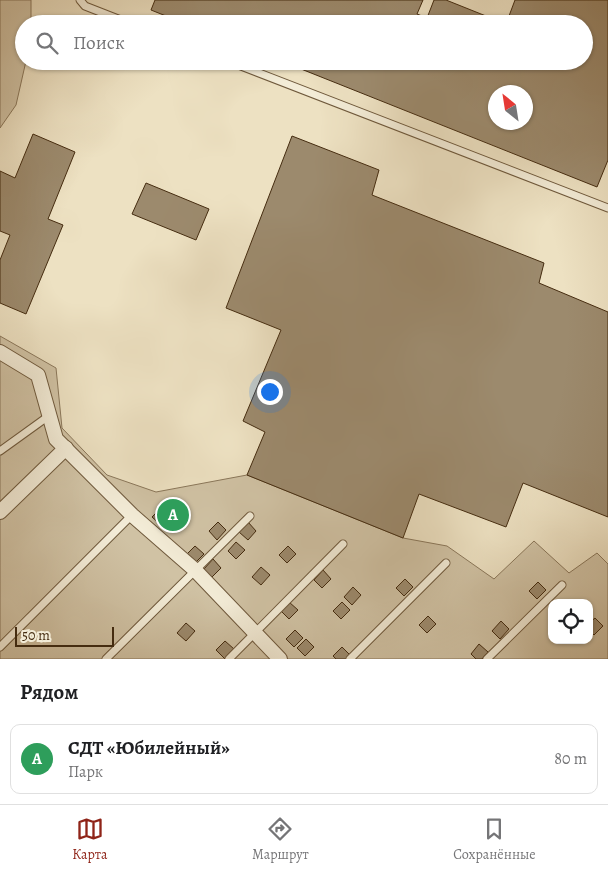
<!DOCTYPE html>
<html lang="ru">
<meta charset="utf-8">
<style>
:root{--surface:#fff;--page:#f2f2f2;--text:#202124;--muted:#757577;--line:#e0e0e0;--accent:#8f2418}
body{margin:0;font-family:Alegreya,serif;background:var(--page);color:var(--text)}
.controls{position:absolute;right:15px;bottom:15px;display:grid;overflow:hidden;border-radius:10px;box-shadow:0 1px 4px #0004}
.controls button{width:45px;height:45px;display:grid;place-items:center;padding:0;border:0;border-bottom:1px solid var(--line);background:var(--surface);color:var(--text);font:25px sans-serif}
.compass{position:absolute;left:488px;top:85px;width:45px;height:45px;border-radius:50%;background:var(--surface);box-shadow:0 1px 4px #0004;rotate:330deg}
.scale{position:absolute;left:15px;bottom:12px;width:99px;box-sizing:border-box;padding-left:5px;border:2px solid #452c10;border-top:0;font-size:14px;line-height:18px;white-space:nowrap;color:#452c10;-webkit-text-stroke:4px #f3ecd7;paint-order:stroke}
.you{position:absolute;left:269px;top:391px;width:18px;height:18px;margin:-12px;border:4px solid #fff;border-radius:50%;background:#1a73e8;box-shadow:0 0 0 8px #1a73e833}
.badge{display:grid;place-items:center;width:32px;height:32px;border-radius:50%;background:var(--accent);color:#fff;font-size:16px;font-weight:700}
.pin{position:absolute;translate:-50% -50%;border:2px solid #fff;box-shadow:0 1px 5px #0006}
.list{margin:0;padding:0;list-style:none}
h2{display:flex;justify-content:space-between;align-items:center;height:65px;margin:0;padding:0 20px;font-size:21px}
h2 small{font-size:16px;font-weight:400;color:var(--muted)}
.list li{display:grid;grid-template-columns:32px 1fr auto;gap:15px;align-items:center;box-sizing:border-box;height:70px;margin:0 10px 10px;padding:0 10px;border:1px solid var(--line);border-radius:10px}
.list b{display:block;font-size:19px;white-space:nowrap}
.list p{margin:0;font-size:16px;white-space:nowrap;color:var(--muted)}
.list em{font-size:16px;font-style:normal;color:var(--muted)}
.icon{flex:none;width:28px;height:28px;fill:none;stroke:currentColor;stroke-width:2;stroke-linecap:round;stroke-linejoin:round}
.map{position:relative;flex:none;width:608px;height:659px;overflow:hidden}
.search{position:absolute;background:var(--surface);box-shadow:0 1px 4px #0004;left:15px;right:15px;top:15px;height:55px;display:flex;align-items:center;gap:12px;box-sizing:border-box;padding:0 18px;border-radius:28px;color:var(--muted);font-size:19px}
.sheet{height:145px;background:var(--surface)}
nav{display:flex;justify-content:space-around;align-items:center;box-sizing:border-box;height:70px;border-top:1px solid var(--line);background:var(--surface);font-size:14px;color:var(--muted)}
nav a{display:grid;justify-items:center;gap:2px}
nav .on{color:var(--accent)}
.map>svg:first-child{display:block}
.green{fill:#d0c2a4;stroke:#8a775a;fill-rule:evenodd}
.building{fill:#9c8a6d;stroke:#452c10;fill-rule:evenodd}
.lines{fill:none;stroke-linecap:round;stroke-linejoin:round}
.lane-casing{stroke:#6f593c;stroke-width:9}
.street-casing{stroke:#6f593c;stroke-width:16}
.lane{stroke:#f3ecd7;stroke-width:7}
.street{stroke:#f3ecd7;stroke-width:14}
</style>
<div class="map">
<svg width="608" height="659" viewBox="0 0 608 659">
<rect width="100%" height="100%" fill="#ede1c2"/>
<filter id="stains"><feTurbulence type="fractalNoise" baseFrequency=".004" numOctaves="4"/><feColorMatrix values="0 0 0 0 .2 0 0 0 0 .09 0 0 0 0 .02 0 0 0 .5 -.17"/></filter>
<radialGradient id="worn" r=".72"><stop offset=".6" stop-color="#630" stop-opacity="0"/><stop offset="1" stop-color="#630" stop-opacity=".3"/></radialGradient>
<g class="green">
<path d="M0,0H31V24H24V61H26L16,105L0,128Z"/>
<path d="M0,336L56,368L62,428L107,475L156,492L247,475L403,538L447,546L494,579L534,541L569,573L597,553L608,564V659H0ZM552,603H589V640H552Z"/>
</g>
<g class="building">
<path d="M155,0H423L417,14L427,18L434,0H446L506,24H186L151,10Z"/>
<path d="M515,0H608V160L597,187L281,61H584V24H506ZM496,92H526V122H496Z"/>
<path d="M33,134L75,152L48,219L63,225L26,314L0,303V260L10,235L0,231V171L15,178Z"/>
<path d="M292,136L379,170L372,195L544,263L539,283L608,312V517L523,483L506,527L419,494L403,538L247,475L265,432L243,421L281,330L226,308Z"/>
<path d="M146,183L209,209L196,240L132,214Z"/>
<path d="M161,508L169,516L161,525L152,517Z"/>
<path d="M218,522L226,530L217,540L209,531Z"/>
<path d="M248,522L256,531L248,540L239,532Z"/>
<path d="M236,542L245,550L236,559L228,551Z"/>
<path d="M195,546L204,554L195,563L186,555Z"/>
<path d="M288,546L296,554L287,563L279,555Z"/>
<path d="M213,559L221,568L212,577L204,569Z"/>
<path d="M261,567L270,575L261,585L252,577Z"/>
<path d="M323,570L331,579L322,588L314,580Z"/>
<path d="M405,579L413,587L404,596L396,588Z"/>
<path d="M538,582L546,590L537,599L529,591Z"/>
<path d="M353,587L361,595L352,605L344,597Z"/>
<path d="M289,602L298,610L289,619L281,611Z"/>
<path d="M342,602L350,610L341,619L333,611Z"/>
<path d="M428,616L436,624L427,633L419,625Z"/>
<path d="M595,618L603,626L594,635L589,630V623Z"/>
<path d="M501,621L509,629L500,639L492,631Z"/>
<path d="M186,623L195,631L186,641L177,633Z"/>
<path d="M295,630L303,638L294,647L286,639Z"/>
<path d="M306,639L314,647L305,656L297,648Z"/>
<path d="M225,641L234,649L225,659L216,650Z"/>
<path d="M479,644L488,652L482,659H476L471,654Z"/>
<path d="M342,647L350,655L346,659H336L333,656Z"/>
</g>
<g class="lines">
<defs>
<g id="lane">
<path d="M80,0L85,6L131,24"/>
<path d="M228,61L608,208"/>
<path d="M0,451L50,415"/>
<path d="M0,647L132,515"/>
<path d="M106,659L250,516"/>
<path d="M229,659L343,544"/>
<path d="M350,659L446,563"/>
<path d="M487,659L562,585"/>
</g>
<g id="street">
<path d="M0,352L38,375L56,439L132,515L195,570L280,659"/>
<path d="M0,512L66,448"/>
</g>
</defs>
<use href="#lane" class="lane-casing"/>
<use href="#street" class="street-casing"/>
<use href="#lane" class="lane"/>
<use href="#street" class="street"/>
</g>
<rect width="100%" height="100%" filter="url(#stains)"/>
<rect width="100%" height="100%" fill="url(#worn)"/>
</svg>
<div class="controls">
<button><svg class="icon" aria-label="locate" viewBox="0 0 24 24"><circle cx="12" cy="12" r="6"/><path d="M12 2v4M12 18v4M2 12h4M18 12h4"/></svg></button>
</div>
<svg class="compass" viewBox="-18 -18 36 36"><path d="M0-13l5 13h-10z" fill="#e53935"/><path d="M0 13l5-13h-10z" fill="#757577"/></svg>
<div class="scale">50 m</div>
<div class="you"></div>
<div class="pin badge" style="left:173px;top:515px;background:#2e9e5b">A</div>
<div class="search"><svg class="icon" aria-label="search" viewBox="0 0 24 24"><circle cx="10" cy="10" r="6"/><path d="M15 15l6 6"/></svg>Поиск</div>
</div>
<section class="sheet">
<h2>Рядом<small></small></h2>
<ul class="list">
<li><span class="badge" style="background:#2e9e5b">A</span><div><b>СДТ «Юбилейный»</b><p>Парк</p></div><em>80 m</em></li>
</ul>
</section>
<nav>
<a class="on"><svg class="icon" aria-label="map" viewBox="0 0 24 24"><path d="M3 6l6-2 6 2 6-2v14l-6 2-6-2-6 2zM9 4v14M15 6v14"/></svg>Карта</a>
<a><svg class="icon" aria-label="directions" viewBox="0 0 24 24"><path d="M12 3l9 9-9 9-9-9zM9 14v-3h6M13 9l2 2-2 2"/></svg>Маршрут</a>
<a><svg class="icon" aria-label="saved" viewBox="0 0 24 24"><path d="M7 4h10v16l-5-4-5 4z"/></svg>Сохранённые</a>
</nav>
